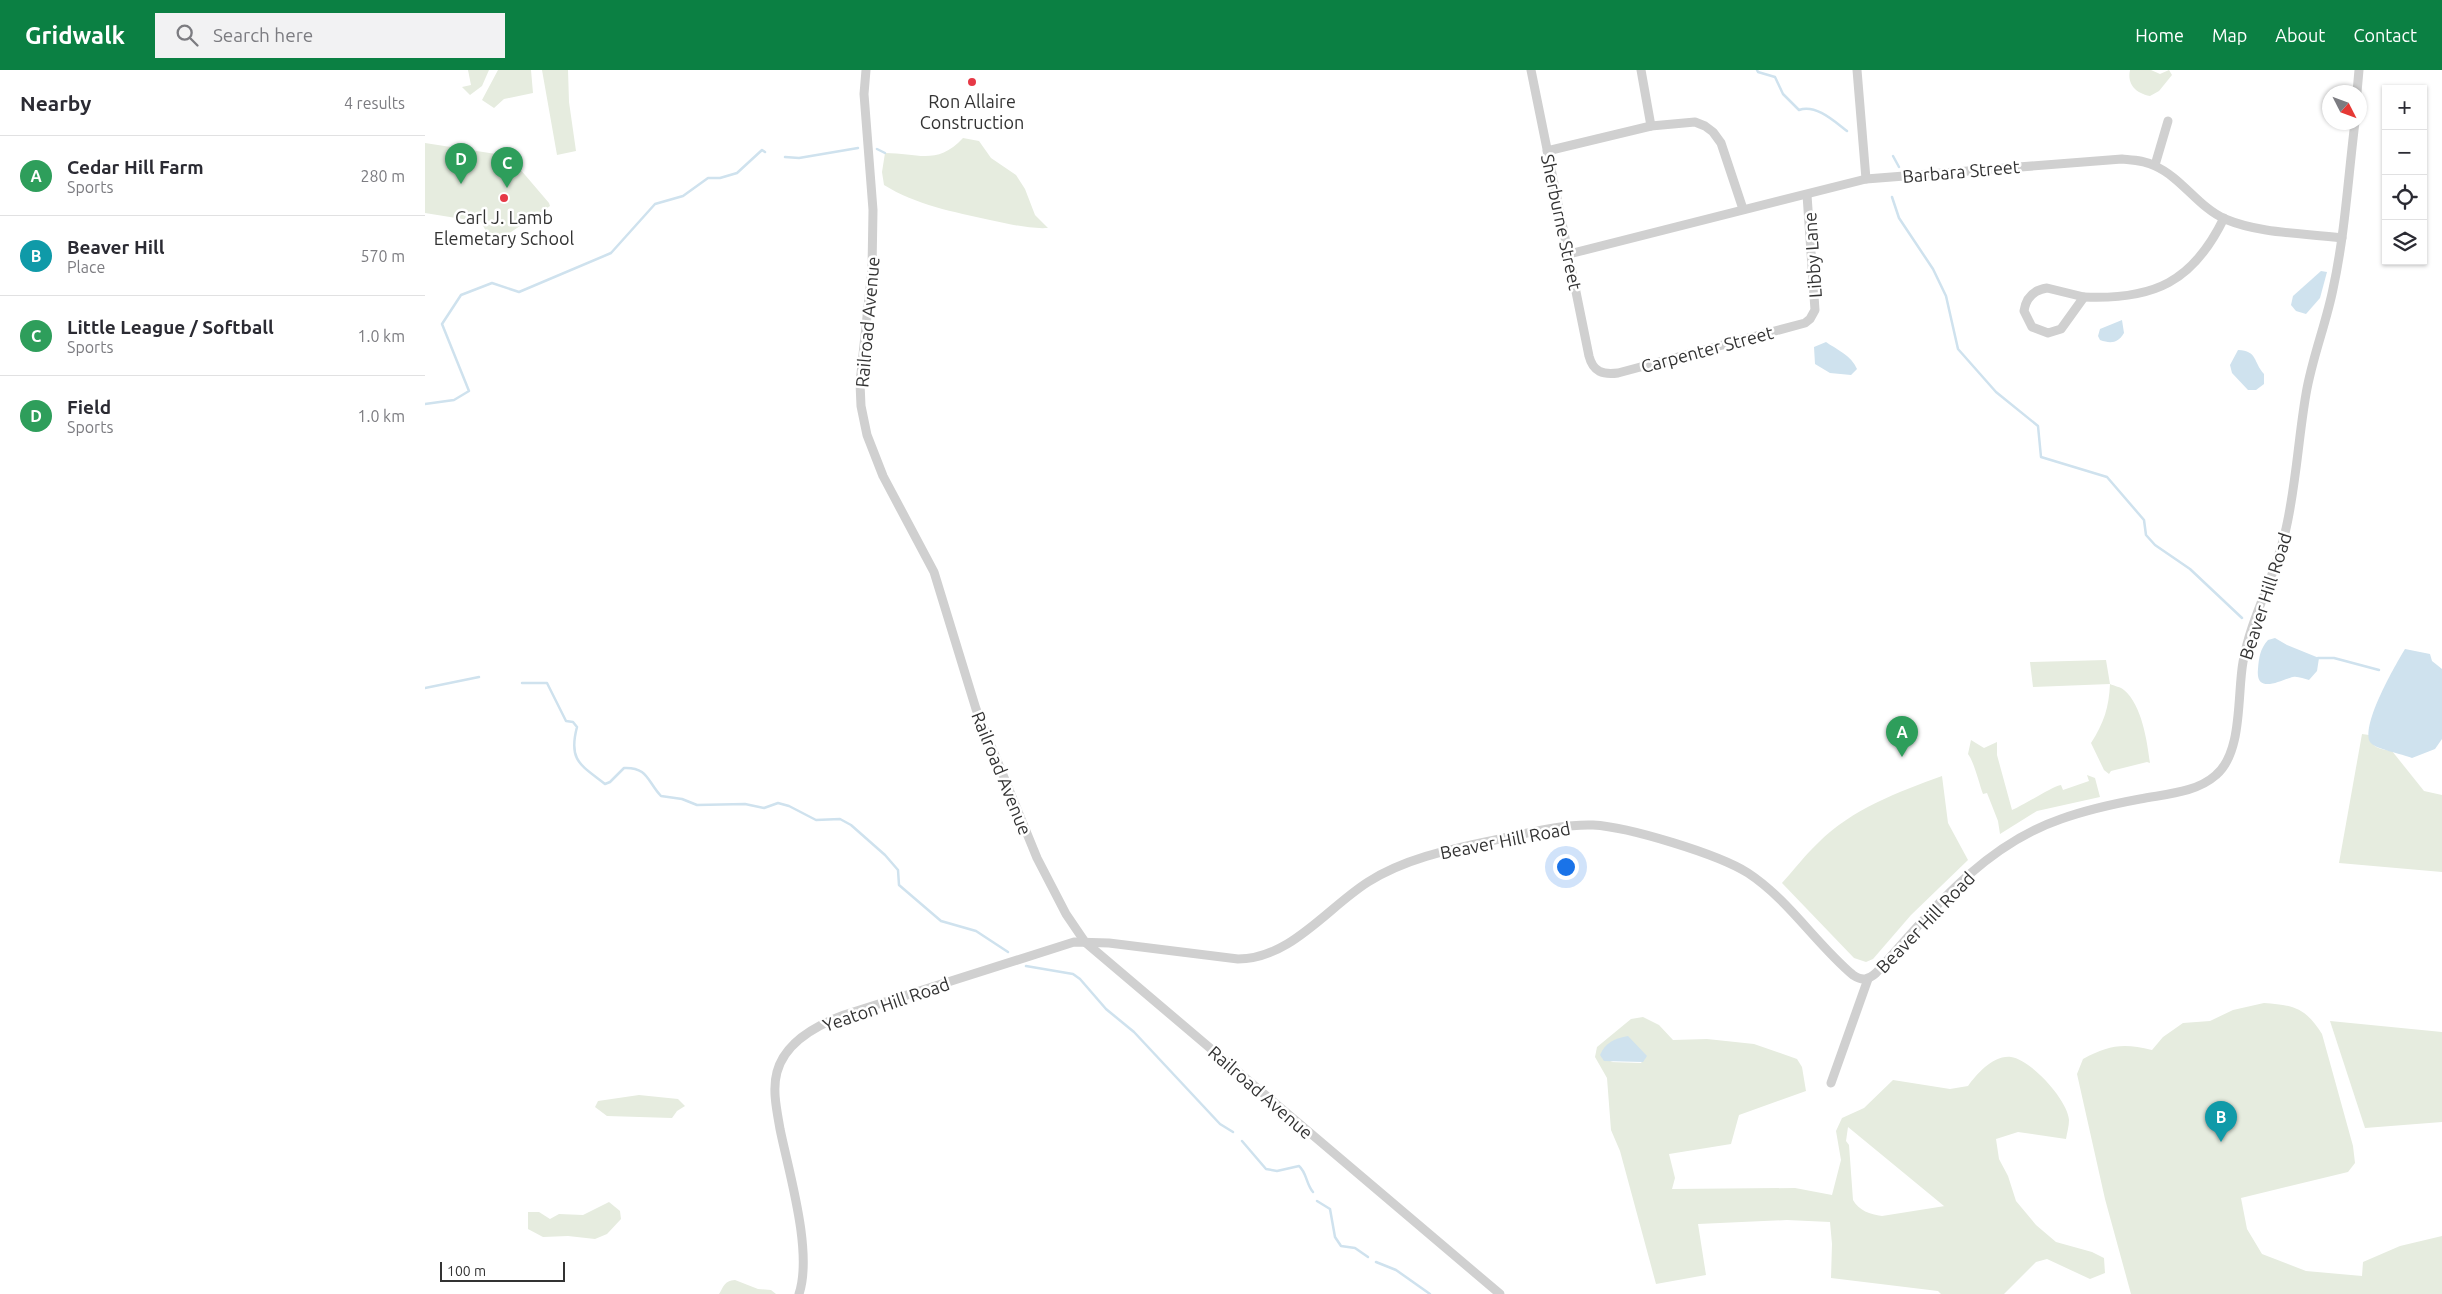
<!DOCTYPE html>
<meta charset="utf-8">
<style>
:root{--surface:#fff;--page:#f2f2f3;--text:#2b2b33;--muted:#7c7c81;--line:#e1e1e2;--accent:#0b8043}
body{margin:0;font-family:Ubuntu,sans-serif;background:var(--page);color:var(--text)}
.controls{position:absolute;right:15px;top:15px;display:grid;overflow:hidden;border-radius:0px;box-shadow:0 1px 4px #0004}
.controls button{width:45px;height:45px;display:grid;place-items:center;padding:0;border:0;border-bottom:1px solid var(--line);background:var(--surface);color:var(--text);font:25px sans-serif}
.compass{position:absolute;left:1897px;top:15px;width:45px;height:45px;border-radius:50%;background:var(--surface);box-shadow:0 1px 4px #0004;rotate:132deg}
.scale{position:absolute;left:15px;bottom:12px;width:125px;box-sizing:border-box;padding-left:5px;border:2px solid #333;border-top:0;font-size:14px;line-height:18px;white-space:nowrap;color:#333;-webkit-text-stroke:4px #fff;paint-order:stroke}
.you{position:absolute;left:1140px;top:796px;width:18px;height:18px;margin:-12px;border:4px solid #fff;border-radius:50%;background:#1a73e8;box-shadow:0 0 0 8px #1a73e833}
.badge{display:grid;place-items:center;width:32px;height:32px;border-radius:50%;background:var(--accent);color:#fff;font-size:16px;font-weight:700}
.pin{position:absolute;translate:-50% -41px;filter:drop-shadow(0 1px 2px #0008)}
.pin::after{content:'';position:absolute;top:26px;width:18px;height:15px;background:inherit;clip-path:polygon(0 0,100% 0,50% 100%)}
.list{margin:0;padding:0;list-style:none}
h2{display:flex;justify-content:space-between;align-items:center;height:65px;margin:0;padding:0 20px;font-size:21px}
h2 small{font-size:16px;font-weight:400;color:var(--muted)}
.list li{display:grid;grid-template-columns:32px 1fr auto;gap:15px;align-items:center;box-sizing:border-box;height:80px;padding:0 20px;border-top:1px solid var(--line)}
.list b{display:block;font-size:19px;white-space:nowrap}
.list p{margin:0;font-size:16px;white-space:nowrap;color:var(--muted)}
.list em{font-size:16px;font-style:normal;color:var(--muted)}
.icon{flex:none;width:28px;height:28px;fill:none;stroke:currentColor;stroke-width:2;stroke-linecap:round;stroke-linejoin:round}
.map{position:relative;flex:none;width:2017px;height:1224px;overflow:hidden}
header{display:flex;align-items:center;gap:30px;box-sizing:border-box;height:70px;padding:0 25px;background:var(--accent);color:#fff}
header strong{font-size:24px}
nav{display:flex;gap:28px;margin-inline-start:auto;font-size:18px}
.search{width:350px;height:45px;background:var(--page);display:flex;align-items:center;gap:12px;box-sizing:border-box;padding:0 18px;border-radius:0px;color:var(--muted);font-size:19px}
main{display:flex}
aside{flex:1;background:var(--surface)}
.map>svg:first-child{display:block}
.green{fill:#e6ecdf;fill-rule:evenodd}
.water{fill:#cfe2ee}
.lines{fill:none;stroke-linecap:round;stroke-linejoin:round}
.stream{stroke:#cfe2ee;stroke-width:2.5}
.street{stroke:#d0d0d0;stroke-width:9}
.poi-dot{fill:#e63946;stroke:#fff;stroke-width:2}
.labels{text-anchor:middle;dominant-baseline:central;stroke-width:5;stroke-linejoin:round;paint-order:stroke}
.poi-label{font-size:18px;fill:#333;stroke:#fff}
.street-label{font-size:18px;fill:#333;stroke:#fff}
</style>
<header>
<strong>Gridwalk</strong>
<div class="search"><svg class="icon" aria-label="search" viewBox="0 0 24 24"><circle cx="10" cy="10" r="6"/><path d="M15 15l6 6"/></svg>Search here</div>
<nav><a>Home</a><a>Map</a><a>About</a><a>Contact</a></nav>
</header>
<main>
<aside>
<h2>Nearby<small>4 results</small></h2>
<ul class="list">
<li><span class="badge" style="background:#2e9e5b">A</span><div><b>Cedar Hill Farm</b><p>Sports</p></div><em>280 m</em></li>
<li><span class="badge" style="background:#0f9aa8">B</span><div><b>Beaver Hill</b><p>Place</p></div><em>570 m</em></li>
<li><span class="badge" style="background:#2e9e5b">C</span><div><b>Little League / Softball</b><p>Sports</p></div><em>1.0 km</em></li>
<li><span class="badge" style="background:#2e9e5b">D</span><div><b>Field</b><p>Sports</p></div><em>1.0 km</em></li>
</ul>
</aside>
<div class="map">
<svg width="2017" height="1224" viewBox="0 0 2017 1224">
<rect width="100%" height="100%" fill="#fff"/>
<g class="green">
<path d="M43,0H64L57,16L45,25L37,17L46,15Z"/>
<path d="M73,0H106L108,23L79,29L69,38L57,30Z"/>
<path d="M117,0H143L144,32L151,81L132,85Z"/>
<path d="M1705,0H1726L1735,4L1744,0L1747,5L1734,21L1725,26C1711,23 1702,15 1705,0Z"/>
<path d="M538,68L554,71L566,88L591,105L600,119L610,145L623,158C603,159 585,154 565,150C529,142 491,135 459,115L457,102L460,83C493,83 512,96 538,68Z"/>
<path d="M0,73L71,84L77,78L124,133L125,136L68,174L56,152L0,143Z"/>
<path d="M1681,590L1685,614C1689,616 1696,617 1699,620C1717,635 1722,671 1725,693L1722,692L1686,701L1684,704L1679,700L1666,673C1679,653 1684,637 1685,614L1608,617L1605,592Z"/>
<path d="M1937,664L1944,665C1946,678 1955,679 1967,681L1999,721L2017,725V802L1914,793Z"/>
<path d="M1546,670L1559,678L1572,672V685L1587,740C1599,735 1628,716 1636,715L1638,720L1664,711L1662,705L1670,708L1675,727L1612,741L1575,764L1573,751L1562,723L1558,724C1554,713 1549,692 1543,684Z"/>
<path d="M1517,706L1523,753L1543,790L1486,845L1448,889L1441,892L1429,888L1357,813C1369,800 1380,785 1393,773C1427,739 1473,722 1517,706Z"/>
<path d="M1839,933C1868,935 1881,938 1897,964L1928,1076L1930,1093L1923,1102L1816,1128L1822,1159L1837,1184L1881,1201L1937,1206L1938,1192L1975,1176L2017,1166V1224H1706L1680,1129L1652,1004L1658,989C1684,975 1698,973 1727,980L1738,967L1758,953L1785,951L1808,940Z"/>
<path d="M1218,947L1234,955L1248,970L1282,969L1329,974L1372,989L1377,997L1381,1021L1314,1045L1306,1074L1244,1084L1250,1108L1247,1119L1370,1118L1407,1125L1416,1090L1411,1061L1417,1048L1439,1038L1468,1010L1525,1019L1543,1016C1552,1004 1568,985 1586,987C1605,989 1643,1030 1644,1050C1644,1056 1642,1063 1641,1069L1593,1062L1571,1069L1574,1089L1583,1106L1591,1131L1611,1155L1631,1172L1667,1182L1679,1188L1680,1203L1665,1209L1622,1189L1611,1192L1579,1224H1516L1513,1221L1406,1208L1407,1174L1405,1152L1362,1150L1273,1154L1281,1205L1231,1214L1195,1081L1186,1060L1182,1008L1170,987L1172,977L1206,949ZM1217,982L1221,986L1216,993L1185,992ZM1423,1057L1519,1136H1520L1457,1146C1445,1144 1434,1141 1428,1130L1424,1075L1421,1071Z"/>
<path d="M1905,951L2017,962V1052L1940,1058Z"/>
<path d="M214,1025L253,1029L260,1036L252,1041L247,1048L182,1046L170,1037L173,1031Z"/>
<path d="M184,1132L195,1141L196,1149L182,1164L170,1169L143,1166L118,1167L103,1159V1142H114L125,1149L134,1144L158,1145Z"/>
<path d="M310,1210L333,1219L346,1220L351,1224H294C299,1216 299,1211 310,1210Z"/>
</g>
<g class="water">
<path d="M1896,201L1902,202L1895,228L1881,244L1871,241L1866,235L1868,226Z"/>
<path d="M1697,250L1699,263C1693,273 1686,274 1675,270L1673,266L1675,259Z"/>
<path d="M1401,272C1411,279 1427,286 1432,299L1426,305L1405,303L1390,294L1389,277Z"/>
<path d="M1813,280C1833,281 1828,292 1839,304V314L1831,320H1823L1807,303L1805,295Z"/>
<path d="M1850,568L1862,575L1894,588L1892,601L1884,610C1879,609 1873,606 1868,607C1858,609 1830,626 1833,599C1834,587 1835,579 1843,570Z"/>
<path d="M1980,579L2005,584L2007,591L2017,599V669L2010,679L1987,688C1978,684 1949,679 1945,672C1936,654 1971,594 1980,579Z"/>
<path d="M1203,966L1222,986L1218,992L1179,991L1175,985C1180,973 1190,968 1203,966Z"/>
</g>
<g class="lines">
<g class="stream">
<path d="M1332,0L1333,2L1350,7L1358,24L1374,40C1391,34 1409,51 1422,61"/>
<path d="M452,79L460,83"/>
<path d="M1468,86L1474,97"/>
<path d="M360,87L374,88L433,78"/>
<path d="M1467,127L1474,148L1508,199L1521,226L1533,279L1571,322L1613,356L1616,387L1682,407L1719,450L1721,465L1730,475L1765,499L1817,548"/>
<path d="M0,334L29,330L44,321L17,254L36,225L67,213L94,222L186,183L230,134L258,126L283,108H295L312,103L337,80L340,82"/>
<path d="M1893,588H1909L1954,600"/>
<path d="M97,613H122L141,651L148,652L152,657C143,691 156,695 180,714L185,712L199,698C223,697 222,711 236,726L257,729L272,735L320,734L339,738L353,733L364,736L391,750L415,749L426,755L460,785L473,800L474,815L516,851L551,861L583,882"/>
<path d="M0,618L54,607"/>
<path d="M601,896L648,904L655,909L681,939L709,962L795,1054L808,1062"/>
<path d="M817,1071L841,1099L852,1101L874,1096C882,1103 881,1114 888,1122"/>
<path d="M892,1131L905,1139L910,1167L916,1176L930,1178L943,1187"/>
<path d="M951,1192L971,1200L1005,1224"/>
</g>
<g class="street">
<path d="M441,0L439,24L448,140L447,199L435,313L436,336L442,365L458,406L509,502L551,639L612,788L641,844L660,872L1075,1224"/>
<path d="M1106,0L1164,286C1168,302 1178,305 1193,303L1380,253L1385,249L1390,240L1382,125"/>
<path d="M1216,0L1226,56"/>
<path d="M1432,0L1441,109"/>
<path d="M1932,22L1934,0"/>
<path d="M1122,81L1226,56L1270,52L1280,56L1288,62L1296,73L1318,139"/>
<path d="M1730,95L1743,51"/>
<path d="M1144,184L1441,109L1697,89C1708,90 1720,90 1730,96C1757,108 1773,137 1800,149C1836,164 1879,163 1917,168"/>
<path d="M1622,218L1659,227L1636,259L1623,263L1607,257L1599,241C1601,228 1608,220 1622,218Z"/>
<path d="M1659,227C1729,230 1768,212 1799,148"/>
<path d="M1406,1013L1443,909"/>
<path d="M374,1224C388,1182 364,1103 355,1059C352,1041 347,1020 352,1002C360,972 392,955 419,945L649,872L684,873L813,889C865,889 902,838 943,812C984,786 1033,778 1079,768C1108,762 1138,754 1168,755C1204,757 1293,784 1323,803C1364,830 1391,874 1428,905C1437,911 1443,910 1451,903C1505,843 1557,776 1636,749C1661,740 1688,734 1715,729C1740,724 1771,723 1791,705C1818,682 1812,625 1818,592C1826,547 1850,507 1860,463C1871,418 1873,370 1881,324C1887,288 1901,254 1908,219C1920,164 1923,108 1930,52"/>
</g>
</g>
<g class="poi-dot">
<circle cx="547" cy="12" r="5"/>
<circle cx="79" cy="128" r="5"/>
</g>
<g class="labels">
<g class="poi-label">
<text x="547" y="31">Ron Allaire<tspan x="547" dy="21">Construction</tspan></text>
<text x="79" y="147">Carl J. Lamb<tspan x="79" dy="21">Elemetary School</tspan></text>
</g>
<g class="street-label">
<text transform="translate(1536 101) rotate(-5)">Barbara Street</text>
<text transform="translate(1137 152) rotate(78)">Sherburne Street</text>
<text transform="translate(1387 185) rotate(-94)">Libby Lane</text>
<text transform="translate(442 252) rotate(-85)">Railroad Avenue</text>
<text transform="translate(1282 279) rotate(-15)">Carpenter Street</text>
<text transform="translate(1840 526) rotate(-72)">Beaver Hill Road</text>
<text transform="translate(577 703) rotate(68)">Railroad Avenue</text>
<text transform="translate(1080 770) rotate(-11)">Beaver Hill Road</text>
<text transform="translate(1500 852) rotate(-46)">Beaver Hill Road</text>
<text transform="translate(461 934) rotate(-19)">Yeaton Hill Road</text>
<text transform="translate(836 1022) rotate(41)">Railroad Avenue</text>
</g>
</g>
</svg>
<div class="controls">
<button>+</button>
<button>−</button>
<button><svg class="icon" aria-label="locate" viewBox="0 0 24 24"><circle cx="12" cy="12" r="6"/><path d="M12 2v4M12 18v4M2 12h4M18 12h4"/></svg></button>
<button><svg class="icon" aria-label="layers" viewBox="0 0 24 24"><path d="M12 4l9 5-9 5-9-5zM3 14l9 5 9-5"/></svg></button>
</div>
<svg class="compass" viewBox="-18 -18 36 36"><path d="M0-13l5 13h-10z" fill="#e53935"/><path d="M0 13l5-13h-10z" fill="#7c7c81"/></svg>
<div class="scale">100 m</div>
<div class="you"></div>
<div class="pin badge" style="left:1477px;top:687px;background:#2e9e5b">A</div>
<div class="pin badge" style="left:1796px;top:1072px;background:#0f9aa8">B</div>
<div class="pin badge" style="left:82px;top:118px;background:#2e9e5b">C</div>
<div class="pin badge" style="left:36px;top:114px;background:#2e9e5b">D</div>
</div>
</main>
